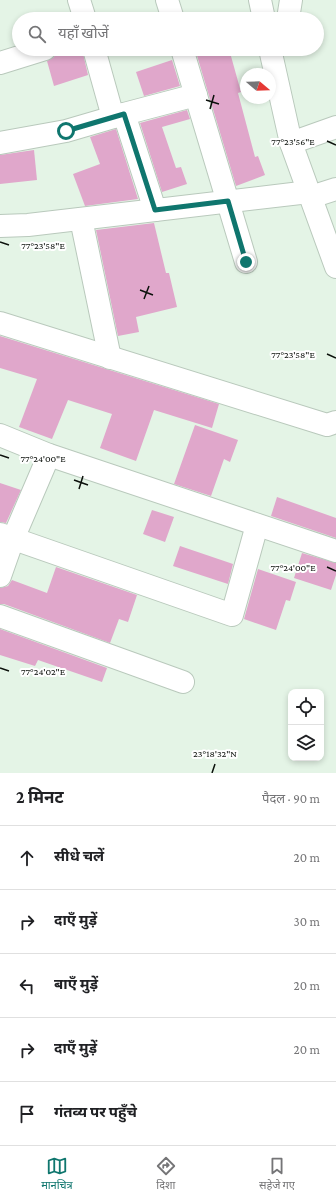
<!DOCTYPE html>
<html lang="hi">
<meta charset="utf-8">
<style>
:root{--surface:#fff;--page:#f6f6f6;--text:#202124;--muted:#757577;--line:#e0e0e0;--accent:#0f766e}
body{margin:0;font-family:"Crimson Pro","Noto Sans Devanagari",serif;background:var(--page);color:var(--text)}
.controls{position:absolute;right:12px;bottom:12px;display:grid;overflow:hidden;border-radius:8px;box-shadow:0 2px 6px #0003}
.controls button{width:36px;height:36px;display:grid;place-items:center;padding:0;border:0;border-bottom:1px solid var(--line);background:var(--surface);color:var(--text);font:20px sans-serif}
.compass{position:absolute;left:240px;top:68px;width:36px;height:36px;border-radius:50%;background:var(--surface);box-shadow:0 2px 6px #0003;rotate:109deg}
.stop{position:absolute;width:12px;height:12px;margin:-9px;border:3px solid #0f766e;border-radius:50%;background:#fff}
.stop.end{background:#0f766e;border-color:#fff;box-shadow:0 1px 4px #0008}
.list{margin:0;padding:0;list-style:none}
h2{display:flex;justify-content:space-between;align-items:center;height:52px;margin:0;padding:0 16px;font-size:17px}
h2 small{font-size:13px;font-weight:400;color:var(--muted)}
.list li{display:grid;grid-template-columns:26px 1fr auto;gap:12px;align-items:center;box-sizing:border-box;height:64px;padding:0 16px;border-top:1px solid var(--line)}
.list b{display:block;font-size:15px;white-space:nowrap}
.list em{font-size:13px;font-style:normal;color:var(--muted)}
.icon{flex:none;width:22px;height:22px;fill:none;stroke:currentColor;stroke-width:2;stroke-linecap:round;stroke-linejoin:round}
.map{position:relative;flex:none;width:336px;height:773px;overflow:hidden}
.search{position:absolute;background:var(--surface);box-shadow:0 2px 6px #0003;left:12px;right:12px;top:12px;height:44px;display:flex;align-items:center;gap:10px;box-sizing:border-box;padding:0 14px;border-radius:22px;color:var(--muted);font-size:15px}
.sheet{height:372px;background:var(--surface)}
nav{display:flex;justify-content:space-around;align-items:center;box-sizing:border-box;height:56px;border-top:1px solid var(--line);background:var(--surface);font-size:11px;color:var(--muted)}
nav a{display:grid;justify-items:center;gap:2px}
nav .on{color:var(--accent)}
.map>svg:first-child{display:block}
.building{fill:#e0a7cb}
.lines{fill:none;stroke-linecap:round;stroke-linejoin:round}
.minor-casing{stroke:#b9c9bc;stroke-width:24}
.minor{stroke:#fff;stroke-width:22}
.route{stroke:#0f766e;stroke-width:5}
.ticks{fill:none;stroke:#0c110c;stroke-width:1.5}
.ticks-label{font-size:10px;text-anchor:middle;fill:#0c110c;stroke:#fff;stroke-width:4;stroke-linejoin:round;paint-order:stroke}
</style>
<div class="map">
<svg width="336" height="773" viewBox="0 0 336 773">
<rect width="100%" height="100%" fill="#e4f4e6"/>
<g class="building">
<path d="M57,49H82L88,75L54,86L47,61L54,57Z"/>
<path d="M195,49H229L241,92L238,93L255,157L258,156L265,175L236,186Z"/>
<path d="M172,60L180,86L144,96L136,72Z"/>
<path d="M187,110L190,119L162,127L176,168L181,167L187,184L162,192L140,123Z"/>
<path d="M116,129L138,199L85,206L73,174L100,164L90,137Z"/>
<path d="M34,150L37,180L0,184V155Z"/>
<path d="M154,223L166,273H169L177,307L136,317L139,332L118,336L96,230Z"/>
<path d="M0,336L219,404L212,428L154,410L136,461L100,448L112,414L68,400L52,439L19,427L37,379L0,368Z"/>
<path d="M195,425L238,440L230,462L224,459L211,496L174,484Z"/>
<path d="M0,483L21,490L6,523L0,522Z"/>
<path d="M277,497L336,518V538L271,516Z"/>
<path d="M152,510L174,517L165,542L143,534Z"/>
<path d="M180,546L233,564L228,584L173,566Z"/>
<path d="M302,553L336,563V575L331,590L294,578Z"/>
<path d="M56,567L137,595L128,622L119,619L110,643L4,604H0V588L8,586L12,580L47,593Z"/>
<path d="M258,569L296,582L290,601L286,600L276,630L244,619Z"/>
<path d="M0,629L107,668L102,682L38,660L35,666L0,655Z"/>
</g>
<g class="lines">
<defs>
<g id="minor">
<path d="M79,0L85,19"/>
<path d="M167,0L173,19"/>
<path d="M260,0L264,19"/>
<path d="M288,19L291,0"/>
<path d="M94,49L113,117"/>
<path d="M182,49L246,262"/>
<path d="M270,49L291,143L336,267"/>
<path d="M0,63L45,49"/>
<path d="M124,114L155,210"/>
<path d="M0,143L66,131L124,114L196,95"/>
<path d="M291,143L336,127"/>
<path d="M311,197L336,189"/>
<path d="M81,219L110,358"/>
<path d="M0,226L28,225L309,192"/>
<path d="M0,323L327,425L336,422"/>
<path d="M0,435L49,455L336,551"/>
<path d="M0,534L232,615L257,525"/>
<path d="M0,576L13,539L49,455"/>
<path d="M0,616L183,682"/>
</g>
</defs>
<use href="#minor" class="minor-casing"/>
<use href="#minor" class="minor"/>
</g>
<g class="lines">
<path class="route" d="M66,131L124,114L155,210L228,201L246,262"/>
</g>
<path class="ticks" d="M206,100L219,104M210,109L214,95M327,141L336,145M0,242L9,245M140,290L153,295M144,299L149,286M327,354L336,358M0,455L9,458M74,480L88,485M79,489L83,476M327,567L336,571M0,668L9,671M212,773L215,764"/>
<g class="ticks-label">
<text x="293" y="145">77°23'56"E</text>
<text x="43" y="249">77°23'58"E</text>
<text x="293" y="358">77°23'58"E</text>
<text x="43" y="462">77°24'00"E</text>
<text x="293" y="571">77°24'00"E</text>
<text x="43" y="675">77°24'02"E</text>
<text x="215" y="757">23°18'32"N</text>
</g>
</svg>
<div class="controls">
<button><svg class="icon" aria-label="locate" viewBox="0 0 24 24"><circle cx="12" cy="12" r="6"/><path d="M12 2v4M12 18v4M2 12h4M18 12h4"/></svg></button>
<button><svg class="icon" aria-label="layers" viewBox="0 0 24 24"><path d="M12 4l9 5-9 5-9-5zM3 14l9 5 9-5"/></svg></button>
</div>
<svg class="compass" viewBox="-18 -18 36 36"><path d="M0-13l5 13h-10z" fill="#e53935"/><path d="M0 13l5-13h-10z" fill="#757577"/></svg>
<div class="stop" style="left:66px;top:131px"></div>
<div class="stop end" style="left:246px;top:262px"></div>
<div class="search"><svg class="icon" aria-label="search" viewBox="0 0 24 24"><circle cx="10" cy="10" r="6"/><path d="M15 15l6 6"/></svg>यहाँ खोजें</div>
</div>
<section class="sheet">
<h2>2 मिनट<small>पैदल · 90 m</small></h2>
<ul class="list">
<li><svg class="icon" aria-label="ahead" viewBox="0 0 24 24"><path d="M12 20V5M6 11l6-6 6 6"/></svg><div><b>सीधे चलें</b></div><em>20 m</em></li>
<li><svg class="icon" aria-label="right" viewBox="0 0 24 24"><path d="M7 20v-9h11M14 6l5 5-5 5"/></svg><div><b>दाएँ मुड़ें</b></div><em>30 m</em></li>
<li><svg class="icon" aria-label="left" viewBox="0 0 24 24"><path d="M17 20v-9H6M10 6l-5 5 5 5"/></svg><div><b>बाएँ मुड़ें</b></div><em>20 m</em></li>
<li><svg class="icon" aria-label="right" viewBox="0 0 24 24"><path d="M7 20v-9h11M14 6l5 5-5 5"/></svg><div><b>दाएँ मुड़ें</b></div><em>20 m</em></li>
<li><svg class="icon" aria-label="arrive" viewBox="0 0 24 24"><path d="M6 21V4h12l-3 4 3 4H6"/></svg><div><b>गंतव्य पर पहुँचे</b></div></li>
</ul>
</section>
<nav>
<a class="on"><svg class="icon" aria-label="map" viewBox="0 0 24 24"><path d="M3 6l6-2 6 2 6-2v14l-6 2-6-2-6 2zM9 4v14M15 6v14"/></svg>मानचित्र</a>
<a><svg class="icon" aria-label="directions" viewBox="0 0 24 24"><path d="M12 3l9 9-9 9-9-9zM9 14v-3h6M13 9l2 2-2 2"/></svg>दिशा</a>
<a><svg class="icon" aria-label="saved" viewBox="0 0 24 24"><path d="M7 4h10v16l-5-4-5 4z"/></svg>सहेजे गए</a>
</nav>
